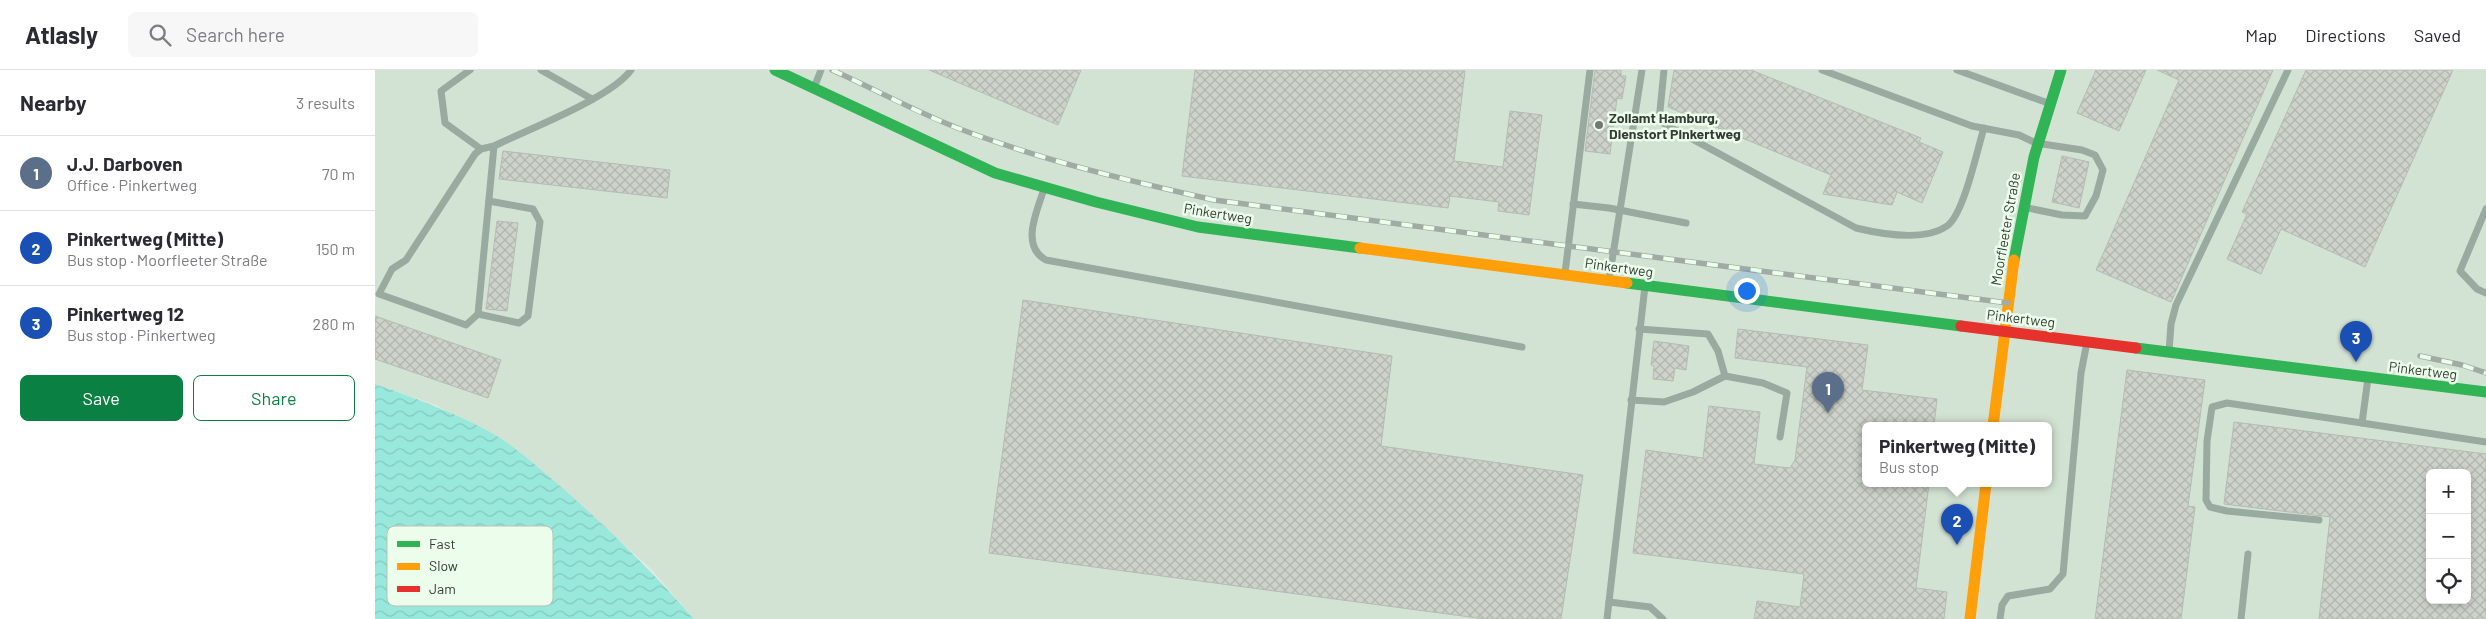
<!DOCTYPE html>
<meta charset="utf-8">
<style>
:root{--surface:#fff;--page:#f7f7f7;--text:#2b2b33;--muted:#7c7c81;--line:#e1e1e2;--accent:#0b8043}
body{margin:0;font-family:Barlow,sans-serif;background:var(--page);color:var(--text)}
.controls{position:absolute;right:15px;bottom:15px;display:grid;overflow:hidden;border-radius:8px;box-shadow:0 2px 8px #0003}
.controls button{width:45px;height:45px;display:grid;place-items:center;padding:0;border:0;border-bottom:1px solid var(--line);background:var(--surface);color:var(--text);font:25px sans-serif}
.you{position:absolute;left:1371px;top:220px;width:18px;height:18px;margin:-12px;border:4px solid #fff;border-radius:50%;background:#1a73e8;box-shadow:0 0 0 8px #1a73e833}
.badge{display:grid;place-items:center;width:32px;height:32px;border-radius:50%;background:var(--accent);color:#fff;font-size:16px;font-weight:700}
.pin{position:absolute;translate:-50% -41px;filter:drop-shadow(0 1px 2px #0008)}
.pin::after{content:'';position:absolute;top:26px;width:18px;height:15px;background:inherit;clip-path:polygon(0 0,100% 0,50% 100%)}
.popup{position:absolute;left:1487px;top:352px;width:190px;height:65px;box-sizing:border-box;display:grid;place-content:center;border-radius:8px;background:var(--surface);filter:drop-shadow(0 1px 4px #0005);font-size:16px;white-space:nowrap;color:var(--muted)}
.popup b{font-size:19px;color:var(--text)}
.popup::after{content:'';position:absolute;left:50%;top:100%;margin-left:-10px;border:10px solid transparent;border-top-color:var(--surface)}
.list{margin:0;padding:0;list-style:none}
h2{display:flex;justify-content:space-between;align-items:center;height:65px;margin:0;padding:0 20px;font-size:21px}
h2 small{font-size:16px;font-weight:400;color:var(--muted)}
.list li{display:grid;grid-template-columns:32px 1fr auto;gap:15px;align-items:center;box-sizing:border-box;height:75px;padding:0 20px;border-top:1px solid var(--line)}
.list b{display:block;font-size:19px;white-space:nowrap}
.list p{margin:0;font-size:16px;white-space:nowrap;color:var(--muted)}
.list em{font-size:16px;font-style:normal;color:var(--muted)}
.actions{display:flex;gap:10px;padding:15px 20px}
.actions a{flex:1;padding:11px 0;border:1px solid var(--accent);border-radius:8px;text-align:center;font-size:18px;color:var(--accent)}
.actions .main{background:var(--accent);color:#fff}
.icon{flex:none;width:28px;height:28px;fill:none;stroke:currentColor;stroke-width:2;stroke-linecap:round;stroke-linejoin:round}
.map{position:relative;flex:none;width:2111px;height:549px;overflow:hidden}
header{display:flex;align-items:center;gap:30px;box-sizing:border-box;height:70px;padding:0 25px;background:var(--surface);border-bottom:1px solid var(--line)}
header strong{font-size:24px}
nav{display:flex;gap:28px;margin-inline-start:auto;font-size:18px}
.search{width:350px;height:45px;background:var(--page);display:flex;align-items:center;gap:12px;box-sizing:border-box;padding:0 18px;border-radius:8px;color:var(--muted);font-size:19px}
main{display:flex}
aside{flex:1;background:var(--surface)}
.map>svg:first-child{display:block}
.built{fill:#d3e3d3;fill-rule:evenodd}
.water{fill:url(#water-waves)}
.building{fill:url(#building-cross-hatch);stroke:#b5bbb3;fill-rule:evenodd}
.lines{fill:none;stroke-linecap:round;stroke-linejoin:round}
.lane{stroke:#99aaa1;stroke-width:7}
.fast{stroke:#30b455;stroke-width:11}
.slow{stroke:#ff9f0a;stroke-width:11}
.jam{stroke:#e5322d;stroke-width:11}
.rail-casing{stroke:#a0aba4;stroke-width:5.5}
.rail{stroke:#ecfdeb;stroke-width:4;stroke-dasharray:11;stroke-linecap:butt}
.poi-dot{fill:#727972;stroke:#ecfdeb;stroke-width:2}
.labels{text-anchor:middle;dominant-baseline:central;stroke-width:5;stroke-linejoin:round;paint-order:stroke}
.poi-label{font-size:14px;font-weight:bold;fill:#353b35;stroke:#ecfdeb;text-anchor:start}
.street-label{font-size:14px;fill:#353b35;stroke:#ecfdeb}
.key{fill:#ecfdeb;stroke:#b5c3b4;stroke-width:1}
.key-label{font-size:14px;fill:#353b35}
</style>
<header>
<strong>Atlasly</strong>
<div class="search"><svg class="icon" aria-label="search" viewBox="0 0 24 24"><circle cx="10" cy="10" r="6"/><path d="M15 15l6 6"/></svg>Search here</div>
<nav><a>Map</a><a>Directions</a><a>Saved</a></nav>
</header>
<main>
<aside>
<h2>Nearby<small>3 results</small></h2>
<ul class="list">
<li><span class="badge" style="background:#5c6f8a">1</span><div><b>J.J. Darboven</b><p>Office · Pinkertweg</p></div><em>70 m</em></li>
<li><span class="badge" style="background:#1a4fb4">2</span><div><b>Pinkertweg (Mitte)</b><p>Bus stop · Moorfleeter Straße</p></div><em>150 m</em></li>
<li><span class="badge" style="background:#1a4fb4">3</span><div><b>Pinkertweg 12</b><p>Bus stop · Pinkertweg</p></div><em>280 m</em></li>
</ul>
<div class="actions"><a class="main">Save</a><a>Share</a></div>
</aside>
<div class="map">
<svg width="2111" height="549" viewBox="0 0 2111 549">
<defs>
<pattern id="water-waves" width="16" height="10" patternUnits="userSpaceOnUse" patternTransform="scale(1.25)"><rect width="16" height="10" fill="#98e9dc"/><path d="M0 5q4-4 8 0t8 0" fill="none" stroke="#84c9bd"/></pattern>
<pattern id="building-cross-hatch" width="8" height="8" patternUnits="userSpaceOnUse" patternTransform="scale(1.25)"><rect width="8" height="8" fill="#cdd3cb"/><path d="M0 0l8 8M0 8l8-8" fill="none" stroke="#b1b6af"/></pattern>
</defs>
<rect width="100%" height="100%" fill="#e2ebe2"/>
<path class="built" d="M0,0H2111V549H319L276,499L164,398L61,335L0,314ZM1491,356H1673V414H1491ZM2055,403H2092V530H2055Z"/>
<path class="water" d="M0,314C40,328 78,342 115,362C140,376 163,397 184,415C232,457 277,501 319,549H0Z"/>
<g class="building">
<path d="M554,0H706L683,55Z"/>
<path d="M820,0L1090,1L1079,91L1128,97L1135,41L1167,45L1154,145L1123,141L1124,132L1075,126L1073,138L807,106Z"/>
<path d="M1220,0H1246V6H1251L1247,29L1242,28L1235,84L1210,81Z"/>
<path d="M1299,0H1376L1546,68L1544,72L1568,82L1547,133L1522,122L1517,135L1448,124L1456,105L1293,37Z"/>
<path d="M1721,0H1771L1744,61L1702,43Z"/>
<path d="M1782,0H1898L1796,232L1721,200L1804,10Z"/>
<path d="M1931,0H2078L1990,197L1906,159L1886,204L1852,189L1872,144L1867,142Z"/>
<path d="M128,81L295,100L292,128L124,109Z"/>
<path d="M1687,86L1714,92L1704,138L1677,132Z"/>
<path d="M122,151L143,153L132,241L111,239Z"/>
<path d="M648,230L1017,286L1006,376L1208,405L1186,549H1110L614,483Z"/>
<path d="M0,246L126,290L113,328L0,289Z"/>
<path d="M1363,259L1493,275L1487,320L1562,329L1559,356H1491V414H1554L1541,518L1572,522L1569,549H1379L1382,531L1425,537L1429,504L1258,483L1271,380L1328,388L1334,336L1385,342L1379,394L1415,398L1420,390L1432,297L1360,288Z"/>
<path d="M1279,271L1314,276L1311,300L1300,298L1298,311L1278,309L1279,296L1276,295Z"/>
<path d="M1752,300L1830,310L1813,436L1820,437L1806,549H1720Z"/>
<path d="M1859,352L2111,384V549H1944L1955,447L1849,434ZM2055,403H2092V530H2055Z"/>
</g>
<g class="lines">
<g class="lane">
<path d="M95,0L66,21L70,53L106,79"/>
<path d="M166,0L217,29"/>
<path d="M1289,0L1284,51L1481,158C1506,164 1549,172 1572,156C1589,144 1602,80 1609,58"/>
<path d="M1447,0L1597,56L1644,65L1661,73L1707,80L1720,85L1728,100L1721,126L1710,146L1687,145L1648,137"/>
<path d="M1582,0L1673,33"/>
<path d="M439,18L446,0"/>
<path d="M119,76L103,244L91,255L4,224L17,199L31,190L100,84L106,79L119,76C154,59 236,28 256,0"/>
<path d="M669,119C662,141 645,176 671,190L1147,277"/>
<path d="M1198,134L1234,138L1311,153"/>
<path d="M2111,139L2085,201L2102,219L2111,223"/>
<path d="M1190,203L1215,0"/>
<path d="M1234,210L1267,0"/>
<path d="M103,244L144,253L153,246L165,152L158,139L114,131"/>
<path d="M1264,259L1333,264L1343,281L1350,306"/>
<path d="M1794,282L1796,254L1801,235L1913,0"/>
<path d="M1993,308L1987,353L2111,372"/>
<path d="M1256,330L1289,332L1318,322L1350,306L1388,313L1412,323L1405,367"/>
<path d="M1944,450L1852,441L1835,437L1831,430L1832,371L1837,337L1852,333L1987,353"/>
<path d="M1234,532L1275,537L1288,549"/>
<path d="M1232,549L1270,216"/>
<path d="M1625,549L1627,535L1633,526L1675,519L1688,504L1706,303L1712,272"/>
<path d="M1866,549L1873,484"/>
</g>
<g class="fast">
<path d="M400,0L620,103L721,132L823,157L985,178"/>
<path d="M1639,190L1659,87L1686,0"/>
<path d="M1252,213L1586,256"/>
<path d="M1761,278L2111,322"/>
</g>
<g class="slow">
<path d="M985,178L1252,213"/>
<path d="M1618,356L1639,190"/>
<path d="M1595,549L1611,414"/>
</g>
<path class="jam" d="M1586,256L1761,278"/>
<defs>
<g id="rail">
<path d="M457,0C502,20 546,45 593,62C674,92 755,111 839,130L1633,233"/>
<path d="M2045,286L2087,295L2111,303"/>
</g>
</defs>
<use href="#rail" class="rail-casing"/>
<use href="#rail" class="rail"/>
</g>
<circle class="poi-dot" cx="1224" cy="55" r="5"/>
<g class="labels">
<g class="poi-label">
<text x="1234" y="47">Zollamt Hamburg,<tspan x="1234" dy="16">Dienstort Pinkertweg</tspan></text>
</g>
<g class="street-label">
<text transform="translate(843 143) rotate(9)">Pinkertweg</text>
<text transform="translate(1630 159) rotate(-80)">Moorfleeter Straße</text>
<text transform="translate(1244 197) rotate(8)">Pinkertweg</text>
<text transform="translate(1646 248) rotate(7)">Pinkertweg</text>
<text transform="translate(2048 300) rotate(7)">Pinkertweg</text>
</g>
</g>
<rect x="12" y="456" width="166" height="80" rx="8" class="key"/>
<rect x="22" y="471" width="23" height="6" fill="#30b455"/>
<rect x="22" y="493" width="23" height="7" fill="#ff9f0a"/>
<rect x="22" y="516" width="23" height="6" fill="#e5322d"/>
<g class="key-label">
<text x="54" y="479">Fast</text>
<text x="54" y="501">Slow</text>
<text x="54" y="524">Jam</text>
</g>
</svg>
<div class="controls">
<button>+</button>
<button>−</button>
<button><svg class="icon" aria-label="locate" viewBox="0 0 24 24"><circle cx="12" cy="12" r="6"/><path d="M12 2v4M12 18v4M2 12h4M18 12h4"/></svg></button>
</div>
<div class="you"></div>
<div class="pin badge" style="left:1453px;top:343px;background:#5c6f8a">1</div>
<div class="pin badge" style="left:1582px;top:475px;background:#1a4fb4">2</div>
<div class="popup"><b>Pinkertweg (Mitte)</b>Bus stop</div>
<div class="pin badge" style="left:1981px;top:292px;background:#1a4fb4">3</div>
</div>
</main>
